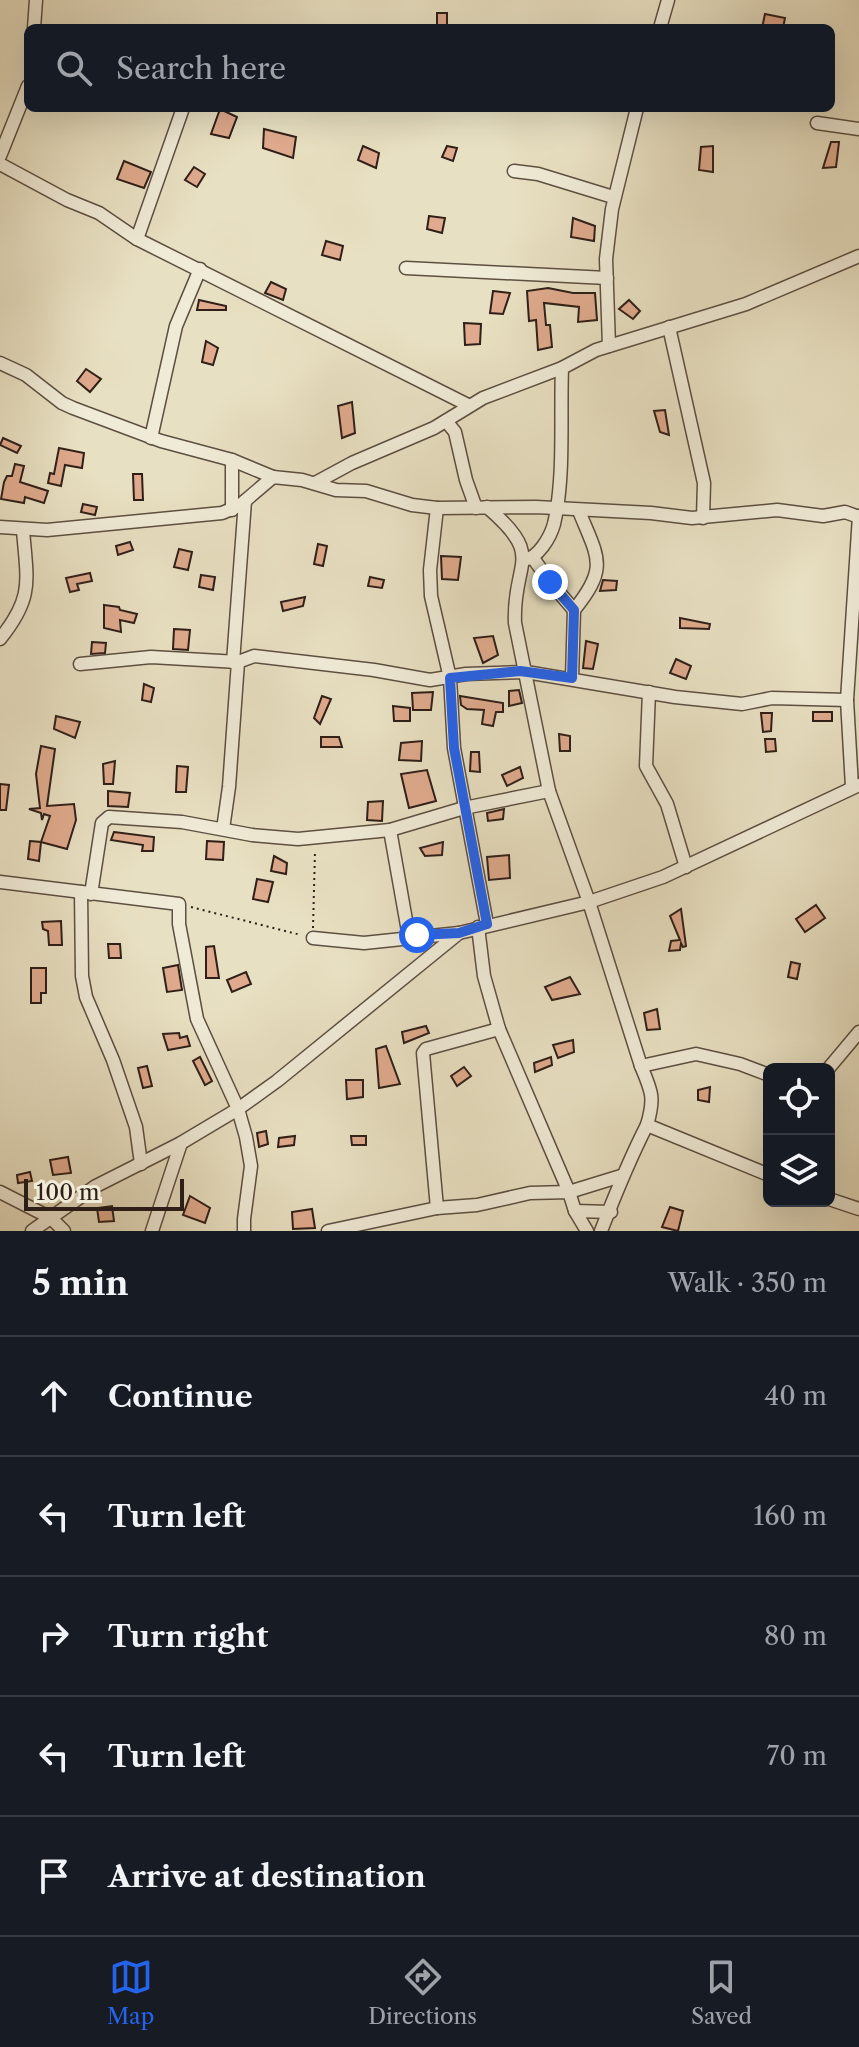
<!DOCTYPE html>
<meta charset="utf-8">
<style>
:root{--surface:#171b24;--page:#20242c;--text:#f1f3f6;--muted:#9ea1a6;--line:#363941;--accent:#2563eb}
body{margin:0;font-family:"Libre Caslon Text",serif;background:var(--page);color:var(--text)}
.controls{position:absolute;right:24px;bottom:24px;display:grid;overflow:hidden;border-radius:12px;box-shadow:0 8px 32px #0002}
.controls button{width:72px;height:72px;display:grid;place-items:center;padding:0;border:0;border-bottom:2px solid var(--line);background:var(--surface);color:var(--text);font:40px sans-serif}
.scale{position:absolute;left:24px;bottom:20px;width:160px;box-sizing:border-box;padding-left:8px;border:4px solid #2f1f18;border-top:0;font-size:22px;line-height:28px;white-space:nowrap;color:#2f1f18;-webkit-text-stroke:6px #f0ebd7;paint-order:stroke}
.stop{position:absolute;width:24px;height:24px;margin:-18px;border:6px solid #2563eb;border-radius:50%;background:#fff}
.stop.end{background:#2563eb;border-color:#fff;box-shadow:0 2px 8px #0008}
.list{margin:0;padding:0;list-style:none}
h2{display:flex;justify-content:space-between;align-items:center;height:104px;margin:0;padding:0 32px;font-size:34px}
h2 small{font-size:26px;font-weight:400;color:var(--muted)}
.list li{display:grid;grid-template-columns:52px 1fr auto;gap:24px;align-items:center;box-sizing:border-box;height:120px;padding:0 32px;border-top:2px solid var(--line)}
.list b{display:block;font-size:30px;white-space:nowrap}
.list em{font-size:26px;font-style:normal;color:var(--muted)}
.icon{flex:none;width:44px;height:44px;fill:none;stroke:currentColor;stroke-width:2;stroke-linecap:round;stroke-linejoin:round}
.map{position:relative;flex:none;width:859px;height:1231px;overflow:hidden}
.search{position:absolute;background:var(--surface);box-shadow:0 8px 32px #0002;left:24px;right:24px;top:24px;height:88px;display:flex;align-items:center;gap:20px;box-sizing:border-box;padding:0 28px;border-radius:12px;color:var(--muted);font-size:30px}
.sheet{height:704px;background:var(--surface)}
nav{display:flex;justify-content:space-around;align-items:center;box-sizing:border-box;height:112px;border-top:2px solid var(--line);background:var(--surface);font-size:22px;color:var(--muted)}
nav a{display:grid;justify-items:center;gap:4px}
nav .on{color:var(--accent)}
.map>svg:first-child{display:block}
.building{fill:#dfaa8d;stroke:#2f1f18;stroke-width:2}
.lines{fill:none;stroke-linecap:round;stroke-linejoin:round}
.minor-casing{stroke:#5d4f42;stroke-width:15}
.path{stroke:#2f1f18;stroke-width:2;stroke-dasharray:2 4;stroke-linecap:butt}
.minor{stroke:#f0ebd7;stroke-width:12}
.route{stroke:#2563eb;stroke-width:10}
</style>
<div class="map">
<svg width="859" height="1231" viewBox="0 0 859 1231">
<rect width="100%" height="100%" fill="#e8e0c2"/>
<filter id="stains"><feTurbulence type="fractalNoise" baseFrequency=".0025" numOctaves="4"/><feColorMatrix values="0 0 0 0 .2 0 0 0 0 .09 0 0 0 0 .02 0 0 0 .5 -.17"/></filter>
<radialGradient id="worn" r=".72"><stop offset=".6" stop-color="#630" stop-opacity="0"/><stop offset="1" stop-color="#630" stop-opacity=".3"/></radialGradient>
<g class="building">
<rect x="437" y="13" width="10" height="15"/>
<path d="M765,14L785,18L783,28H762Z"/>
<path d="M220,109L237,117L229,138L211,134Z"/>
<path d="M264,129L296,137L293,158L263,148Z"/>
<path d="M831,142H839L836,167L823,168Z"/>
<path d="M363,146L379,153L376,168L358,160Z"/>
<path d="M447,146L457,148L453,161L442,157Z"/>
<path d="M713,146V172L699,170L701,147Z"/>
<path d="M124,161L151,172L144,188L117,179Z"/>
<path d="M194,167L205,174L197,187L185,180Z"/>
<path d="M429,216L445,218L442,233L427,229Z"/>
<path d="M573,218L595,226L594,241L571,237Z"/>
<path d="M326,241L343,246L340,260L322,255Z"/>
<path d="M271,282L286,289L283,300L265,293Z"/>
<path d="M548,288L573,293H595L597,320L578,322L579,307L544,303L546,325H550L552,347L538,350L536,320L529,321L527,291Z"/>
<path d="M493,291L510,293L503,314L490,313Z"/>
<path d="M199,300L226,306V310H197Z"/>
<path d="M629,300L640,311L633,319L619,309Z"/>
<path d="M464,323L481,324L480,344L465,345Z"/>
<path d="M206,341L218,348L213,365L202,362Z"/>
<path d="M86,369L101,379L90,392L77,381Z"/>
<path d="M352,402L355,433L342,438L338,406Z"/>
<path d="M665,410L669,435L660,432L654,411Z"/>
<path d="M3,438L21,446L17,453L0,445Z"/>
<path d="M59,448L84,453L82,468L65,465L61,486L48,483L50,473L54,474Z"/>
<path d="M15,464L24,466L20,482L48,491L44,503L25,497L24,503L1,499L4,482L7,476H12Z"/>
<path d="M133,474H142L143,500H134Z"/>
<path d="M83,504L97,507L95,515L81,512Z"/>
<path d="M130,542L133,550L118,555L116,546Z"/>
<path d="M318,544L327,546L323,566L314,564Z"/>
<path d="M179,549L192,552L188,570L174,567Z"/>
<path d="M441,556L461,557L458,580L442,579Z"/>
<path d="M90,573L92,581L77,584L79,590L70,592L66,578Z"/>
<path d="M201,575L215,577L213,590L199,587Z"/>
<path d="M370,577L384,580L382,588L368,586Z"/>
<path d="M603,580L617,581L616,590L600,591Z"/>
<path d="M305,597L303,606L283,611L281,602Z"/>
<path d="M104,605L119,607L120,610L137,614L134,623L120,620L121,632L104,628Z"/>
<path d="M680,618L710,624L709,629L680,628Z"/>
<path d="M174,629L190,630L188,650L173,649Z"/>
<path d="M493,636L498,655L483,663L474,638Z"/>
<path d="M586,641L598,644L593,669L583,668Z"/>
<path d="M92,642L106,643L105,653L91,654Z"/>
<path d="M676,659L691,666L686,679L670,673Z"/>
<path d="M144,684L154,688L151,702L142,700Z"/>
<path d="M519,690L522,703L509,706V691Z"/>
<path d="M433,692L431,710H413L412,693Z"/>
<path d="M322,696L331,699L320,724L314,718Z"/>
<path d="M460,696L503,703V712H496L493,726L482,724L484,710L467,709L461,705Z"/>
<path d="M393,706L410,708V721H394Z"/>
<rect x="813" y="712" width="19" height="9"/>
<path d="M761,713H772L771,731L763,732Z"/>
<path d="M56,716L80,722L75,738L54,729Z"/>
<path d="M559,734L570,736V751H560Z"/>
<path d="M321,737H339L342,747H321Z"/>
<path d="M765,739H775L776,751L766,752Z"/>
<path d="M422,741L421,761L399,760L401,743Z"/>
<path d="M41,746L55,749L47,806L74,804L76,820L67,849L41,842L50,816L44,814L42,820L41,813L29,809L40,808L36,774Z"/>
<path d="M471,752H479L480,772L470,771Z"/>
<path d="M115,761L113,784H104L103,764Z"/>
<path d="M177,766L188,767L186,792H176Z"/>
<path d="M520,767L523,778L507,786L502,775Z"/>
<path d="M427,770L436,801L409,808L401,774Z"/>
<path d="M0,784L9,785L6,810H0Z"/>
<path d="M108,791L130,793L128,807L108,806Z"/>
<path d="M383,801L382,821L367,820L368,802Z"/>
<path d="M504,809L503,819L488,821L487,813Z"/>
<path d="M114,832L154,837L153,851H142L143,845L111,840Z"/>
<path d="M30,841L41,842L39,861L28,859Z"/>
<path d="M207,841L224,842L223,860L206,859Z"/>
<path d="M443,842L442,855L425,856L420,848Z"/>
<path d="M509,855L510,878L489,880L487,857Z"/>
<path d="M274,856L287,863L286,874L271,871Z"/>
<path d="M257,879L273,882L268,902L253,899Z"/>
<path d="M816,905L825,918L805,932L796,919Z"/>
<path d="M681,909L686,946L683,947L681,943L680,950L669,951L671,941L680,940L670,916Z"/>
<path d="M61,921L62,945H49L48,931L43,929L42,922Z"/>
<path d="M108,944H120L121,958H109Z"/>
<path d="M214,946L219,978H206V947Z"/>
<path d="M791,962L800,964L797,979L788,977Z"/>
<path d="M178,965L182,990L167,992L163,968Z"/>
<path d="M31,968H46V993H41V1003H31Z"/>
<path d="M246,972L251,984L232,992L227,980Z"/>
<path d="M570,977L580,994L552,1000L545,987Z"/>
<path d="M657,1009L660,1029L647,1030L644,1013Z"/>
<path d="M426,1026L429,1033L404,1043L402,1032Z"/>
<path d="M179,1033L180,1038L187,1036L190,1046L168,1050L163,1034Z"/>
<path d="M573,1040L574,1052L558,1058L553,1045Z"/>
<path d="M386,1046L400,1084L379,1088L376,1049Z"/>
<path d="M200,1057L212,1081L205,1085L193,1061Z"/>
<path d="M551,1057L552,1065L535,1072L534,1063Z"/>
<path d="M147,1066L152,1086L143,1088L138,1068Z"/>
<path d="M464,1067L471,1076L457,1086L451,1076Z"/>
<path d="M346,1080H363V1097L347,1099Z"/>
<path d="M710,1087L709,1102L698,1100V1090Z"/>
<path d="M266,1131L268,1144L259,1147L257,1133Z"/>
<path d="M295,1136L294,1145L278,1147L279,1138Z"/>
<path d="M351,1136H366V1145H352Z"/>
<path d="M68,1157L71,1173L53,1175L50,1160Z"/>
<path d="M30,1172L32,1181L18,1183L17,1175Z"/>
<path d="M190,1196L210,1208L205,1223L183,1215Z"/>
<path d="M112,1206L114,1221L99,1222L97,1208Z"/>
<path d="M670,1207L683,1211L678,1231L662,1227Z"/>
<path d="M312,1209L315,1228L293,1229L292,1212Z"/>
</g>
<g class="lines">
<defs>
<g id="minor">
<path d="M34,28L36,0"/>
<path d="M660,28L668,0"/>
<path d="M817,123L859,129"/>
<path d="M0,156L28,86"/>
<path d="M0,164L67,200L99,213L137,239L468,405"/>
<path d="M514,171L538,174L613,197"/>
<path d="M137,239L183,108"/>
<path d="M406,268L607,278"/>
<path d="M669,327L704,483L703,518"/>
<path d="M609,346L606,259L612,209L637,108"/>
<path d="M0,363L26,375L62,403L73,408L161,441L232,460L273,477"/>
<path d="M446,421L455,432L466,480L476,508"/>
<path d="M151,438L176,326L200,269"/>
<path d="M232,460V510"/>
<path d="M315,483L352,463L434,428L483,398L562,368L596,350L746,304L859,256"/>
<path d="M487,507C547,558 512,561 515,623L549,791L589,902L641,1066C652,1092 655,1098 647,1125L769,1175"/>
<path d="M437,508L430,570L431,596L450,678L454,748L487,924"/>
<path d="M0,527L47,530L222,513L239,506L273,477L302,480L336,490L366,491L412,505L437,508L536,507L651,513L692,518L777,510L823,516L845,512L859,517"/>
<path d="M533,558L550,582L574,610L572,678"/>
<path d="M524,560C538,558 550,538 554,524C565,476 560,417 562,368"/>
<path d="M574,610C609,567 598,558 579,511"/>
<path d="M0,639C34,597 27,581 23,530"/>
<path d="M233,662L245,501"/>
<path d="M80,664L151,657L238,662"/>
<path d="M649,692L646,766L667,804L686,867"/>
<path d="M852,787L847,700L859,516"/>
<path d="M223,829L229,787L238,662L254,656L374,670L430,680L466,674L526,672L675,697L742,704L772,698L847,700"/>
<path d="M390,830L409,937"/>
<path d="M0,882L179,904V924L197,1019L238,1109L246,1137L251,1166L244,1219V1231"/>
<path d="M81,892L82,976L86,997L113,1060L136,1127L141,1164"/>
<path d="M91,894L102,823L109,817L182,822L252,835L298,839L390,830L464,808L549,791"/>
<path d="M478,927L484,976L499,1029L569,1192L621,1176"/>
<path d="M313,938L364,943L459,933"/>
<path d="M641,1066L696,1054L740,1064L769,1075"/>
<path d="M828,1069L859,1032"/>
<path d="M0,1192L51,1218L64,1231"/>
<path d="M829,1199L859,1209"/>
<path d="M437,1208L423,1053L426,1049L499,1029"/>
<path d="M575,1211L611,1212"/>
<path d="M32,1231L96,1186L181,1143L238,1109L277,1081L459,933L589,902L663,877L859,785"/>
<path d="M152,1231L181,1143"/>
<path d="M328,1231L437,1208L477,1205L530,1193L569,1192L575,1211L587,1231"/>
<path d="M601,1231C615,1195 629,1160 647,1125"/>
</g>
</defs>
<use href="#minor" class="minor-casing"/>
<g class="path">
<path d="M191,907L301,935"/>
<path d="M313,928L315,851"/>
</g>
<use href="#minor" class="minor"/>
</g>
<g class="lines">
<path class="route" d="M417,935L459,933L487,924L454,748L450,678L520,671L572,678L574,610L550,582"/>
</g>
<rect width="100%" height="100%" filter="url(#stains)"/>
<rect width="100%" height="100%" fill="url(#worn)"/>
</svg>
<div class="controls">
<button><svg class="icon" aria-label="locate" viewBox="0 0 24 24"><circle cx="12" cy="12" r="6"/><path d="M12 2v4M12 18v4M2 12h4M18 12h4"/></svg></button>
<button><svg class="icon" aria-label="layers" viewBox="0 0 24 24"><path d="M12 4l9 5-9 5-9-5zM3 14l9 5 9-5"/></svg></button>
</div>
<div class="scale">100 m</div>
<div class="stop" style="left:417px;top:935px"></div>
<div class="stop end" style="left:550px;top:582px"></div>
<div class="search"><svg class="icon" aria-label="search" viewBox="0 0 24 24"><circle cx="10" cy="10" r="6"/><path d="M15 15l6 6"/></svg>Search here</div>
</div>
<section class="sheet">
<h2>5 min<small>Walk · 350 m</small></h2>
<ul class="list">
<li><svg class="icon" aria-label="ahead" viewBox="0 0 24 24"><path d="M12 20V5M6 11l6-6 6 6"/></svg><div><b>Continue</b></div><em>40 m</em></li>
<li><svg class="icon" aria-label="left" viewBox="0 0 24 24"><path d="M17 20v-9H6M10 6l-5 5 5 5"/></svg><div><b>Turn left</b></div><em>160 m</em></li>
<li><svg class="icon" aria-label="right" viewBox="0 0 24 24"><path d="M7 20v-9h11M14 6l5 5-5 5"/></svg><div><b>Turn right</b></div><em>80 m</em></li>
<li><svg class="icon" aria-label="left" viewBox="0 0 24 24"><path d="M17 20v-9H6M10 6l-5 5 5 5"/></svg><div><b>Turn left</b></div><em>70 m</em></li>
<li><svg class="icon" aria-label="arrive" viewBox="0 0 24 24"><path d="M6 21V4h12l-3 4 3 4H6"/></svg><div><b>Arrive at destination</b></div></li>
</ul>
</section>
<nav>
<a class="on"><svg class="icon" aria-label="map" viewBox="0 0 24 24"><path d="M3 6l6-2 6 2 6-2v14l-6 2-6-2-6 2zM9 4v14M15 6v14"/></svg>Map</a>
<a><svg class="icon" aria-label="directions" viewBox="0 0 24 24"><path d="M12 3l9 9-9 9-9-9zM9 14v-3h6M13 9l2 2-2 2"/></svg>Directions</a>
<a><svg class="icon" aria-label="saved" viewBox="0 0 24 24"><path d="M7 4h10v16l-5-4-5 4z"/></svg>Saved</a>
</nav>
